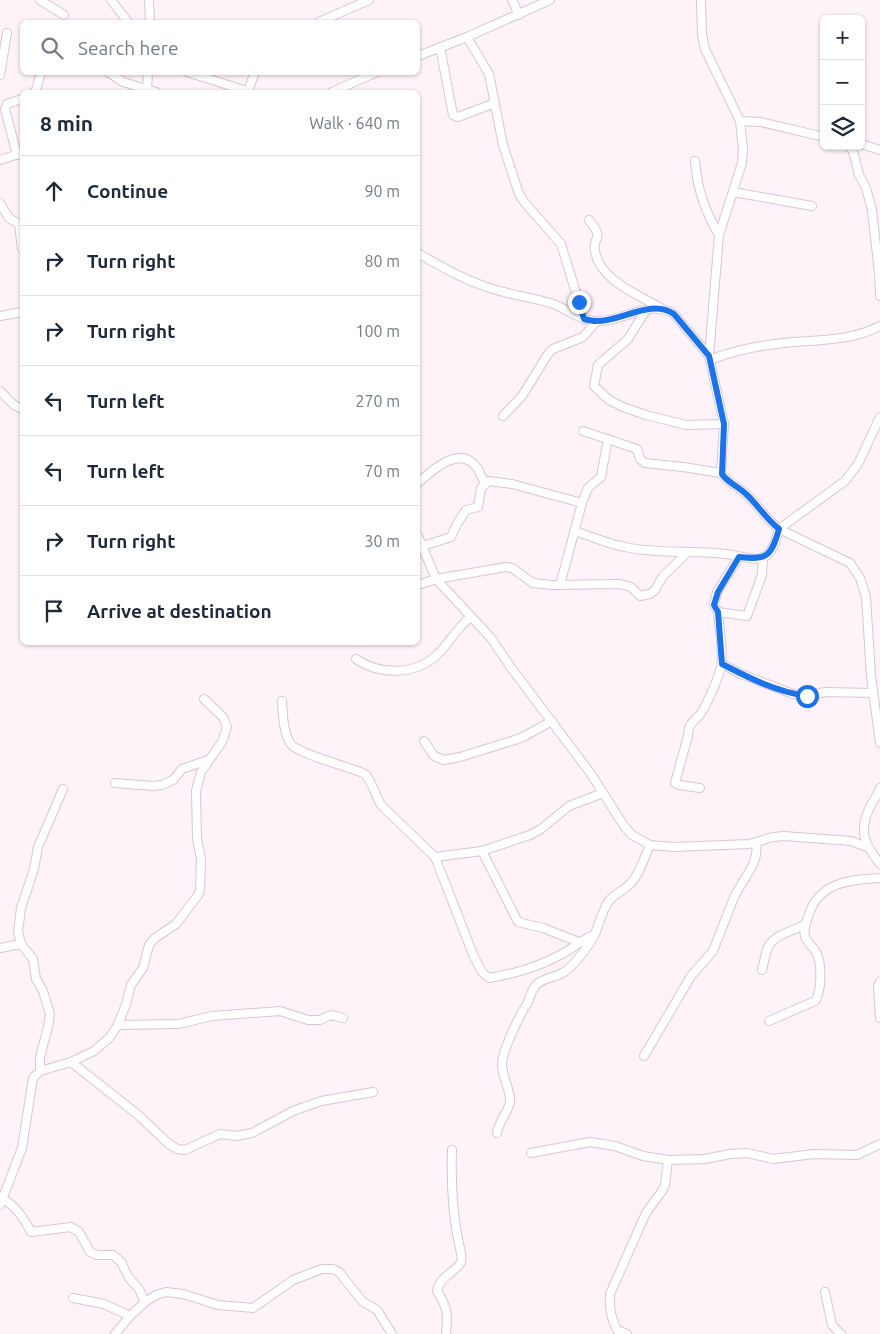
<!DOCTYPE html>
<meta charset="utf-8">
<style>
:root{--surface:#fff;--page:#f6f6f7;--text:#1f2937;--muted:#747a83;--line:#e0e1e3}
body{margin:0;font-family:Ubuntu,sans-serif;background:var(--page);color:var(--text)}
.controls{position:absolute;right:15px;top:15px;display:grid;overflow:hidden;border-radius:8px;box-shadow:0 1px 4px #0004}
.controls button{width:45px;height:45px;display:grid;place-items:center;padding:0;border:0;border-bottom:1px solid var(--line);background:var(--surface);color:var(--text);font:25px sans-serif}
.stop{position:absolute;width:15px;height:15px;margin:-11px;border:4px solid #1a73e8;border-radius:50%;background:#fff}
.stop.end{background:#1a73e8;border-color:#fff;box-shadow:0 1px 5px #0008}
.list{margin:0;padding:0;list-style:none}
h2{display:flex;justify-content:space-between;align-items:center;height:65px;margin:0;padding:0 20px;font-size:21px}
h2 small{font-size:16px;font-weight:400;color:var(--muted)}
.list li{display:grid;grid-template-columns:32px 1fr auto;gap:15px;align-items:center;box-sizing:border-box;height:70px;padding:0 20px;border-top:1px solid var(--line)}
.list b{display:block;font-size:19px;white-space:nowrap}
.list em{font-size:16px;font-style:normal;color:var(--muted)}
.icon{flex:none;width:28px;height:28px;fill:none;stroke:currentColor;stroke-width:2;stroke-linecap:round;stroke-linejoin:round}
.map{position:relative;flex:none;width:880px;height:1334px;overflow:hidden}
.search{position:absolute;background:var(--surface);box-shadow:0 1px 4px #0004;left:20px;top:20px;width:400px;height:55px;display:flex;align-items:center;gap:12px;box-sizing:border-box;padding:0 18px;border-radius:8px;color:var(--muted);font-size:19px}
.panel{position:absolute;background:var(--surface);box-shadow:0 1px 4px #0004;left:20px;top:90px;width:400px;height:555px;border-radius:8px}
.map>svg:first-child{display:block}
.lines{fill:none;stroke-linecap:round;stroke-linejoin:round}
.street-casing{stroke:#ddc4d4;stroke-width:10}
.street{stroke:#fff;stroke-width:8}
.route{stroke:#1a73e8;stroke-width:6}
</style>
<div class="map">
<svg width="880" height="1334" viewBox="0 0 880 1334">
<rect width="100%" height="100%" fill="#fdf3f9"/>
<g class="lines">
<defs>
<g id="street">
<path d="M40,0L64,15"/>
<path d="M111,0L128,22"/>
<path d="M149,0L150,22"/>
<path d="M512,0L519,15"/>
<path d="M701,0L702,35L705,49L740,121L743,149L742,163L719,235L709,356L724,424L721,473C728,483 738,486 746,494C758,505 766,519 779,529L850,563L860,578L866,597L871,676L880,743"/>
<path d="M319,22L369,0"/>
<path d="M467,37L489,74L503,145L519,194L525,203L561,244L584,319"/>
<path d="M440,47L453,115L458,117L495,103"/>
<path d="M418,56L467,37L550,0"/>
<path d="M108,72L123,82L156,92"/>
<path d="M187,72L250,92"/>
<path d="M0,75L7,33"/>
<path d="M147,90L148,72"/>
<path d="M248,91L255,72"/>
<path d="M34,92L36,90L41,72"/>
<path d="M332,92L377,72"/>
<path d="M740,121L761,122L824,137"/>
<path d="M861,144L880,150"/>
<path d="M848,146L853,151L859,175L866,188L872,210L879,273L880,296"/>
<path d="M17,155L5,109L7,104L22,99"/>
<path d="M0,160L22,153"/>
<path d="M695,161C697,187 705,212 719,235"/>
<path d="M733,192L812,206"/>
<path d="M0,203L9,218L19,224L22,249"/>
<path d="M589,220C606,242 592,234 595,251C599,280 639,295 661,308"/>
<path d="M418,253C441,267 464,280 490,288C510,295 532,297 553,304C567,309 580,321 596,321C621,323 651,298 674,314L709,356"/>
<path d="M646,310L628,339L598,365L594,386L609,400L623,407L646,415L686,425L724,424"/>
<path d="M0,316L22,312"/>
<path d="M710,360C737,349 764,345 793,342C822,340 853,340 880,326"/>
<path d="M0,391L14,405L22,409"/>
<path d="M503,416L522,396L548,354L553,349L583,337L596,322"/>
<path d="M583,431L637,449L640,459L645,463L683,467L721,473"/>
<path d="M418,483C432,470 461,443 478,469C480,473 482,478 485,483"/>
<path d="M574,531C591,536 608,544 625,547C660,555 697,549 732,555C741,556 753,561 762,558C773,554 776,539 779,529L845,481L858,464L880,417"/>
<path d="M418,536L436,579L491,638L512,669L591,774L624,826L632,835L650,845L674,847L749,844L773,837L784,836L851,841L867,847"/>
<path d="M423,546L451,537L457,524L466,510L478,507L481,488L489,481L512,484L582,503"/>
<path d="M418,585L436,579L506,567L512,568L533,583L552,585L620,584L631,587L640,596L650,594L655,590L663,576L688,552"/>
<path d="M560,585L582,503L588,488L601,477L608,439"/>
<path d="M718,612L747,616L762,575L763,557"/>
<path d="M356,659C381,676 416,675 438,654C450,642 457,627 471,617"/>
<path d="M722,664L741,674L793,694L807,696L825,692L873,693"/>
<path d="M282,701C283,715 283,731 290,743C296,754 351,767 365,774C373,783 375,795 381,805L435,857L482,851L530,835L541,829L569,806L603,793"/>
<path d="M424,741L434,756L444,760L460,757L521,738L552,721"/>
<path d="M115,783L152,786L162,785L173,780L182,769L208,760"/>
<path d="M700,788L679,785L675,783L688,736C688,720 697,722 703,710C710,697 717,682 721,667C724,655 719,626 718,612L714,605L717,592L739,557"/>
<path d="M880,788C878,796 872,802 869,809C858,833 866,846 880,864"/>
<path d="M482,851L518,922L543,928L579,942"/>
<path d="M435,857L474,957L482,972L489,978C517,973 535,968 560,955C572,949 581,940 594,935"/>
<path d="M0,948L21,944"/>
<path d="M762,970C764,963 765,954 768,947C774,935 794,930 805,925"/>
<path d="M880,982L878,986L880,1018"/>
<path d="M769,1021L815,1001C822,991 822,963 816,952C813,947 806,942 805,936C803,930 806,923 808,917C818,882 849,880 880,878"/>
<path d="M118,1025L178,1024L212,1016L280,1011L308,1020H320L331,1015L343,1018"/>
<path d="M644,1056L691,976L713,951L735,895L753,865L756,855L757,842"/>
<path d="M71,1062L137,1114L169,1144L177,1149L185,1150L220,1134L236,1136L252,1133L293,1111L321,1101L373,1092"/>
<path d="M40,1071V1057L48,1027L50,1014L43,991L36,979L33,959L21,944L18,932L21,908L34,869L38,847L63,789"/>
<path d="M497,1133C498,1122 508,1113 510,1102C511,1090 502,1077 502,1065C502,1050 520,1015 528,1002C530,997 531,992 534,988C540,977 558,978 567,970C578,960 588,947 595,934C599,924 602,912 608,902C613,895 622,891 629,885C639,876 644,858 650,845"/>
<path d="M531,1153L590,1142L615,1146L643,1156L668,1160L705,1159L730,1154L747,1153L773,1159L814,1154L857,1155L880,1144"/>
<path d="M3,1199C16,1206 24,1219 31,1232L71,1227L79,1232L90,1252L97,1255H113L121,1262L129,1278L139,1289L145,1302"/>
<path d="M0,1205L22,1148L33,1078L40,1071L71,1062L94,1051L109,1038L118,1025L126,1004L131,985L143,968L149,945L155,938L176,924L198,895L200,891L201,859L197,839L196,791L201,772L222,742L227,727L223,717L204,699"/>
<path d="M825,1292L832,1325L841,1334"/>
<path d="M73,1298L104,1304L130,1316"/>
<path d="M115,1334L130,1316L145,1302L156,1295L166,1292L183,1294L218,1305L253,1308L293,1280L322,1269H333L339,1272L362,1301L377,1310L392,1334"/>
<path d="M446,1334C448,1314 448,1308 437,1291C439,1276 459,1270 461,1262C463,1256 459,1246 458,1239C452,1209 451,1180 452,1150"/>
<path d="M627,1334L617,1330C611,1317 609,1308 610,1294L646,1213L662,1191L665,1185L668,1160"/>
</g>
</defs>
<use href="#street" class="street-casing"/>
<use href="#street" class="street"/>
</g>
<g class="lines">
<path class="route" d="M579,302L584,319C588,320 592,321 596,321C621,322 651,298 674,314L709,356L724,424L722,474C728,483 738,486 746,494C758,505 766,519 779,529C771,557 767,560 739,557L718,592L714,605L718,612L722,664C749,678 777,692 807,696"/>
</g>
</svg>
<div class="controls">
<button>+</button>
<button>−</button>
<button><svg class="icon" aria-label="layers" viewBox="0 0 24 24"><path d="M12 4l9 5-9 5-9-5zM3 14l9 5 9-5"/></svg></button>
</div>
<div class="stop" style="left:807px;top:696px"></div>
<div class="stop end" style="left:579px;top:302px"></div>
<div class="search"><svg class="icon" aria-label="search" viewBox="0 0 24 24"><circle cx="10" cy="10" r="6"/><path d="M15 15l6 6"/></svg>Search here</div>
<section class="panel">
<h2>8 min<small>Walk · 640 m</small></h2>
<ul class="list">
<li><svg class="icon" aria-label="ahead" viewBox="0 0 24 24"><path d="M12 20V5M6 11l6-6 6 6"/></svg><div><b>Continue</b></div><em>90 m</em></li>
<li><svg class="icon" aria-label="right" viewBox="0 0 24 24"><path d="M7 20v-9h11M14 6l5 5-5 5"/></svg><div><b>Turn right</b></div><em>80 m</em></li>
<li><svg class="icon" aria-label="right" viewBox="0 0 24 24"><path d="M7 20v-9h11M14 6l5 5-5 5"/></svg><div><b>Turn right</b></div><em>100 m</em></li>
<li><svg class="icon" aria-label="left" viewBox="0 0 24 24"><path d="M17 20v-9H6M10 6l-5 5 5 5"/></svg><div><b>Turn left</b></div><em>270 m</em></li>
<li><svg class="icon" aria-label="left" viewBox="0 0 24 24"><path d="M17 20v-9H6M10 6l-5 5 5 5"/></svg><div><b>Turn left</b></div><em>70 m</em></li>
<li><svg class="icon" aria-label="right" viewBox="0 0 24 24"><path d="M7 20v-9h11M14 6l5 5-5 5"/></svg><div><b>Turn right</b></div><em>30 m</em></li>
<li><svg class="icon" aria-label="arrive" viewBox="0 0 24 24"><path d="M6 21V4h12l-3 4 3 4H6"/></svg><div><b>Arrive at destination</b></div></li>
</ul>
</section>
</div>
